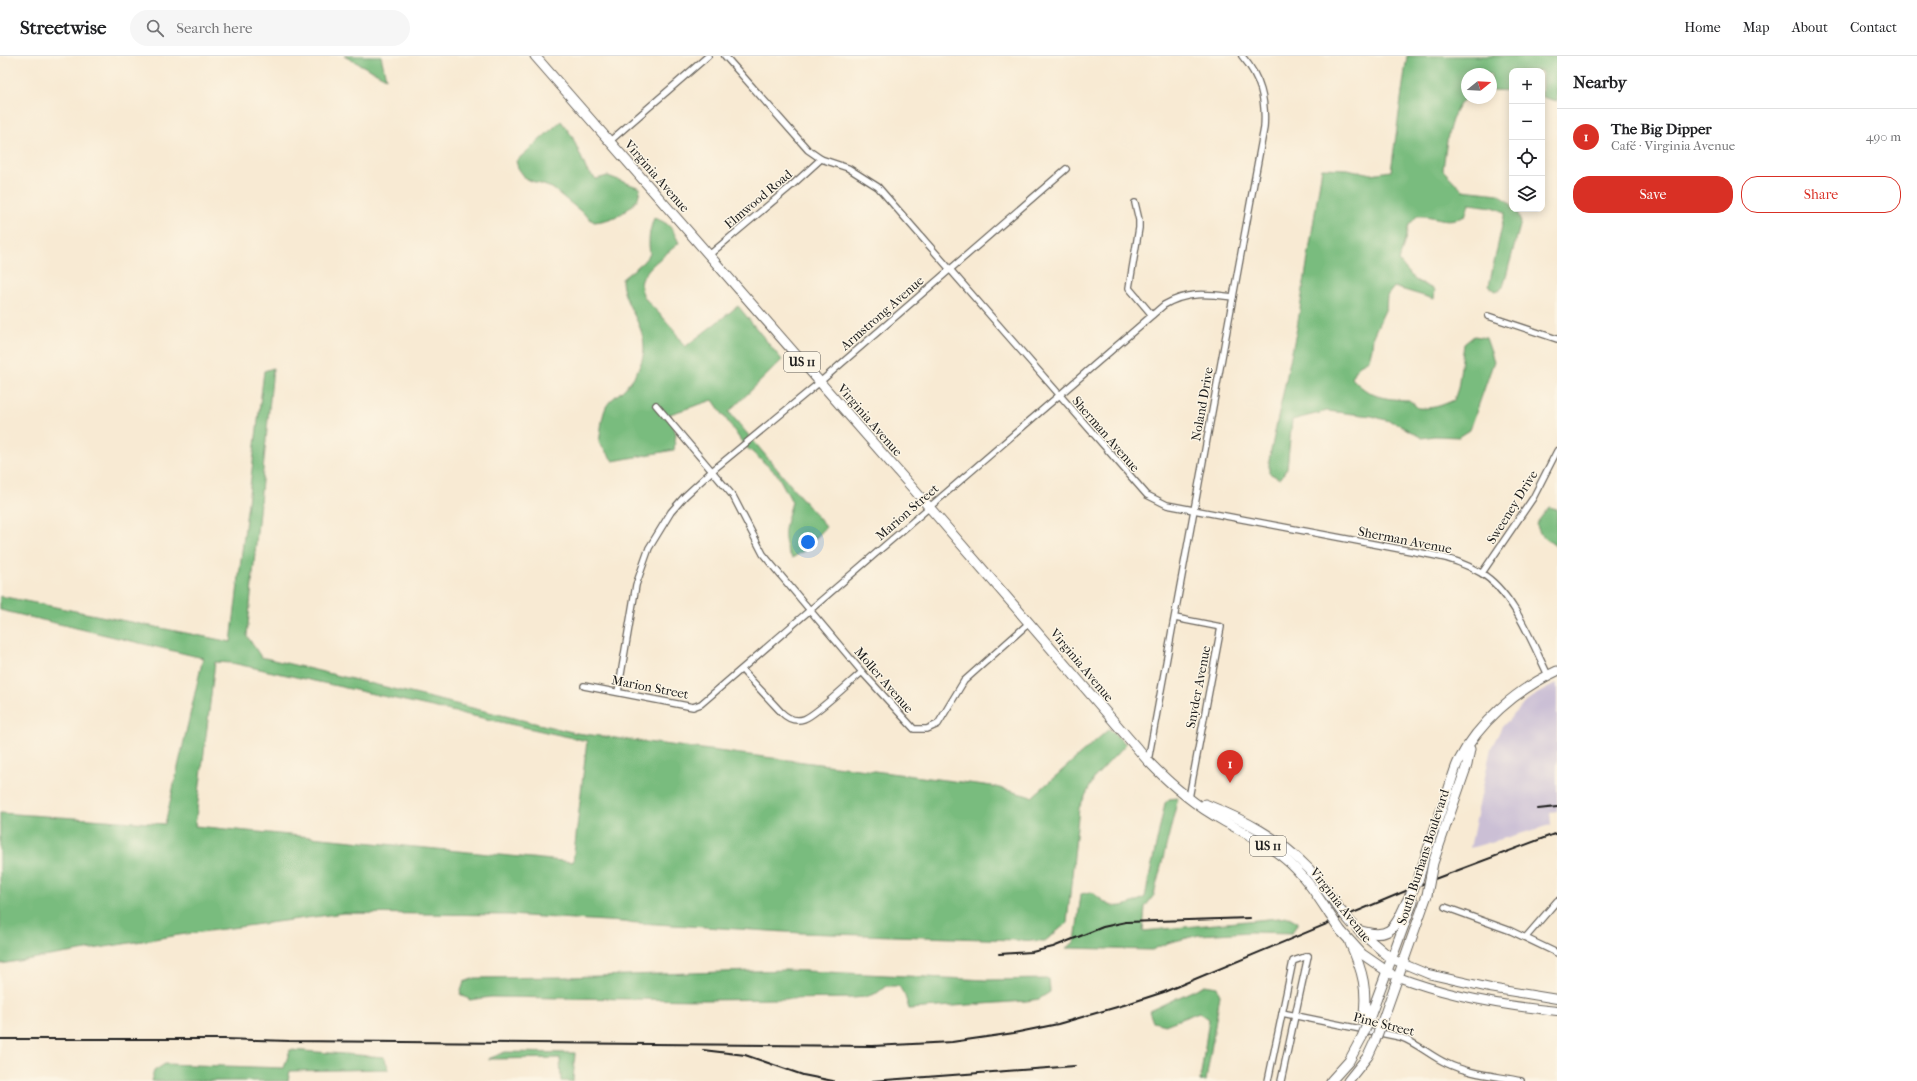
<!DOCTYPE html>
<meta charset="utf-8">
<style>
:root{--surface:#fff;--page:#f6f6f6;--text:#202124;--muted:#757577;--line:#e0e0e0;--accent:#d93025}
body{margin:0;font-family:"IM FELL French Canon",serif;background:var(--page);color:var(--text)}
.controls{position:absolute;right:12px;top:12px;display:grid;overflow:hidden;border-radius:8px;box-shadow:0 2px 10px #0003}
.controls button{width:36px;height:36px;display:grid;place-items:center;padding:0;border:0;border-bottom:1px solid var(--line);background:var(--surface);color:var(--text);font:20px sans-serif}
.compass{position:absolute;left:1461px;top:12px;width:36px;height:36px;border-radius:50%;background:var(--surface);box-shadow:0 2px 10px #0003;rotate:72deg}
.you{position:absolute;left:808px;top:486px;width:14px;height:14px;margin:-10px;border:3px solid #fff;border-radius:50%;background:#1a73e8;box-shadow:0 0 0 6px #1a73e833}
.badge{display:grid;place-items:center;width:26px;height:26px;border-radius:50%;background:var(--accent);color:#fff;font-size:13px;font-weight:700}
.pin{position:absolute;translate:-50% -33px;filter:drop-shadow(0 1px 2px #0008)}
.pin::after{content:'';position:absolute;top:21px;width:14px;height:12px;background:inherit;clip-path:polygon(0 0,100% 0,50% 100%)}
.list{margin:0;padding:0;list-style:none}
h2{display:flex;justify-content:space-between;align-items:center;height:52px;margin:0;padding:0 16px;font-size:17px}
h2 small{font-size:13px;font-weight:400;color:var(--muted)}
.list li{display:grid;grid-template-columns:26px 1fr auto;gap:12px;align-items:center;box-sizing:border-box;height:56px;padding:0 16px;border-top:1px solid var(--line)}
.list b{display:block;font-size:15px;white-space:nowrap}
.list p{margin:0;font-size:13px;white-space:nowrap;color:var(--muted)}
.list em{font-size:13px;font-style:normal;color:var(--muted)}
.actions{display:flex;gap:8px;padding:12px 16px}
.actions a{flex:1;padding:9px 0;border:1px solid var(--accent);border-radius:16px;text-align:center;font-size:14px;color:var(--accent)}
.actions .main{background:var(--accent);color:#fff}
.icon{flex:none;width:22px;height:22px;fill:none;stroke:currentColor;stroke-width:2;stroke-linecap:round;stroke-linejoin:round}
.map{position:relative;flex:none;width:1557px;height:1025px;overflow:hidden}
header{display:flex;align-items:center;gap:24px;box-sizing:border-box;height:56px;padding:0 20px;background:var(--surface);border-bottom:1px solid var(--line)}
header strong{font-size:19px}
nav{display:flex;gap:22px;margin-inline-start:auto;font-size:14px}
.search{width:280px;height:36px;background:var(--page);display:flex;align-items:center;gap:10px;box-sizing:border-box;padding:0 14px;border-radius:22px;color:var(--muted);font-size:15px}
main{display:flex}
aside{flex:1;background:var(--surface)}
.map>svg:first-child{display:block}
.industrial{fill:#cbbfd5}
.forest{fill:#79bc7e;stroke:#4a6c4d;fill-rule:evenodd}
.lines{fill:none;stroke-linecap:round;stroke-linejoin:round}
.street-casing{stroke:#69645c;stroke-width:8}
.secondary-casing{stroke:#69645c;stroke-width:10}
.primary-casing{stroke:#69645c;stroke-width:11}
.street{stroke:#fff;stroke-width:5.5}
.secondary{stroke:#fff;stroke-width:8}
.primary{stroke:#fff;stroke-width:9}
.rail{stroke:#1c1c1c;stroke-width:2}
.primary-bridge-casing{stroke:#69645c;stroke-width:11;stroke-linecap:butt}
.primary-bridge{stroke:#fff;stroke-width:9}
.labels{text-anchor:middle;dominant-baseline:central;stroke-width:3;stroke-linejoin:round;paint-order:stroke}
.shield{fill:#fcf5e5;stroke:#5f5d58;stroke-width:1}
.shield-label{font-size:12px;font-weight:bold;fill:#1c1c1c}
.street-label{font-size:13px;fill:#1c1c1c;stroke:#fcf5e5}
</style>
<header>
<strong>Streetwise</strong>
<div class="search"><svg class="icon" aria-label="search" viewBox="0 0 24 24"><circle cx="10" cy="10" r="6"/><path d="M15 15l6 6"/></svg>Search here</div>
<nav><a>Home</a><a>Map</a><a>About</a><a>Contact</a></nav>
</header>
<main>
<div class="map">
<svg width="1557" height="1025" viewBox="0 0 1557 1025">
<rect width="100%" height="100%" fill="#fcf5e5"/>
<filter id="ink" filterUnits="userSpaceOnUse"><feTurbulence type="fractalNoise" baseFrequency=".025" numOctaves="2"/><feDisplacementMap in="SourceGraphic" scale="8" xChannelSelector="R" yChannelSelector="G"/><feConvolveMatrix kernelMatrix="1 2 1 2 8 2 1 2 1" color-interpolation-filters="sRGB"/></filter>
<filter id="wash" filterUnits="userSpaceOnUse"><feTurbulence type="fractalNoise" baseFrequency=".012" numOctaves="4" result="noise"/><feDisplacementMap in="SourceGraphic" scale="16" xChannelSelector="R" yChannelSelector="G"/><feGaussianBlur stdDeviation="0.9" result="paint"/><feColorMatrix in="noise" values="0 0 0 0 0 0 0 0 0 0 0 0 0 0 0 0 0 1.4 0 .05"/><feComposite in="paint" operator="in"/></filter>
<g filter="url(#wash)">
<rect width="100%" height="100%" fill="#f8ead3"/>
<path class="industrial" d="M1557,627V755L1550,756L1551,769L1470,792L1491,692L1502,671L1524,648L1537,638Z"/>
<g class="forest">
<path d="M344,0H381L386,22Z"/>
<path d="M1407,0H1557V45L1542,41V15H1512V35L1491,34V18H1467V41C1448,55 1446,92 1443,114L1462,134L1499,138L1512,149V153L1517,155L1521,166L1503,231L1497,236L1489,230L1505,156L1493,151L1469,148L1465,160C1444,169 1438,159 1417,160L1409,169L1399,205L1415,224L1435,234L1434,243L1394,231L1387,240L1386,252L1373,280L1372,292L1369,304L1358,310L1352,322C1370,342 1384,343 1409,344L1418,352C1432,353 1441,350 1454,344L1458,332L1464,288L1474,280L1486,282L1494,305L1470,374L1459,381L1434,380L1422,382L1396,367L1372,360L1327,355L1292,364L1287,412L1280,423L1269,417V404L1297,272L1322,112L1347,113L1371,118L1391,115Z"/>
<path d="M561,65L572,80L587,115L596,123L608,120L640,132C639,136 639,142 636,145C626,158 609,165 594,166L552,132L526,123L518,112L516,105Z"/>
<path d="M654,162C670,167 672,172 679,187C669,196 657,204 649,213C628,236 654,250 667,266C674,273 679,283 685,291L738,250L782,304L729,356L826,471L804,495L792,502C779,481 786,468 792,446L777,418L744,389L713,344L670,358L676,378L674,394L613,405L599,387C601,376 601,362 606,351C609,345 616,340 621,336C633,325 643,309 644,293C645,267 622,248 622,223L642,207L650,198C648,185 649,175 654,162Z"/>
<path d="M273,312L247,580L261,601L576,677L992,730L1032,741L1109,673L1126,688L1095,721L1079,752L1067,867L1045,885L802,877L509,859L343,857L179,879L0,908V757L165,768L203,602L0,554V540L231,586L264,315ZM215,606L232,607L587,685L573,806L195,770Z"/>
<path d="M1549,451L1557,453V491L1541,479L1536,468Z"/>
<path d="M1178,742L1154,839L1145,851L1143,875L1289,861L1298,866L1292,877L1251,876L1199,879L1167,887L1152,894L1066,892L1075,886L1081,838L1091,836C1097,839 1105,848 1112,850C1122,852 1137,846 1145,841L1165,747L1169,743Z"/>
<path d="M786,914L986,924L1049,923L1050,936L1039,943L1026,945L909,953L905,940L899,930H886L877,937L865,941L853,942L704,944L491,941L470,944L460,938L464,926L475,922L566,921Z"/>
<path d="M1205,929L1217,931L1220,939L1206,1025H1200L1209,963L1199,956L1165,969L1153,966L1149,955Z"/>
<path d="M290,994L384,1001L389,1013L290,1015L288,1025H151L154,1015L165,1008L284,1012Z"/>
<path d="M505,996L575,997L573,1025H561L560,1002L488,1003Z"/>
</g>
</g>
<g filter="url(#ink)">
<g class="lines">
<defs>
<g id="street">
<path d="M725,0L808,94L821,103L848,112L878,131L1147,439L1167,449L1432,499C1449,502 1466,508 1481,517C1513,536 1532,587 1548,619"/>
<path d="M610,85L708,0"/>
<path d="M1135,147L1139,164V172L1129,232L1152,259"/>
<path d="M709,199L790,131L821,103"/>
<path d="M1488,260L1557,283"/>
<path d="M656,349L733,440L763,498L777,515L862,616L914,673H927L938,668L964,625L1029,567"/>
<path d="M1482,517L1533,442L1557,395"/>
<path d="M1175,562L1221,571L1189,742"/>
<path d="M742,614L781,656C787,662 795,666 804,663C816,659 850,626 862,616"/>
<path d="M584,630L693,651L701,648L1164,249C1187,235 1208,238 1233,241"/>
<path d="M618,636L636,529L649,492L671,456L685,440L712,415L820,326L1066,113"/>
<path d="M1148,705L1264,72C1266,44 1261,22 1242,0"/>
<path d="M1445,851L1511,875L1557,897"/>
<path d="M1526,881L1557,845"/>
<path d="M1282,957L1400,981C1417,987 1429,999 1446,1007C1468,1018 1497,1020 1521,1025"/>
<path d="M1268,1025L1293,905L1308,900"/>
<path d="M1281,1025L1308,900"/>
</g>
<g id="secondary">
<path d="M1392,903L1428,918L1490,932L1557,943"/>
<path d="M1398,921C1448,940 1504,950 1557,955"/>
</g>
<g id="primary">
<path d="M535,0L930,452L1148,705C1170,728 1194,749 1222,764C1243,776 1265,786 1284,802C1303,817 1317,839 1330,859"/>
<path d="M1205,748C1245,764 1278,781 1309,813C1320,826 1330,841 1341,855"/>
<path d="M1444,775L1467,709L1470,693"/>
<path d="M1418,824C1427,796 1436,768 1446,741C1450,730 1453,717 1458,706C1479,666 1516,634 1557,615"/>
<path d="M1358,874C1389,884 1394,874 1406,847"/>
<path d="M1341,875L1362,898L1391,918"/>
<path d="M1360,876L1392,903"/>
<path d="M1350,887C1363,915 1368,935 1363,965"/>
<path d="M1368,966L1413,845"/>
<path d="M1381,969L1427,839"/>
<path d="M1331,1025L1349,1005L1362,981"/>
<path d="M1348,1025L1368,1000L1375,985"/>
</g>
</defs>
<use href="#street" class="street-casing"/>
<use href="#secondary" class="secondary-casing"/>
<use href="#primary" class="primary-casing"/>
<use href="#street" class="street"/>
<use href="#secondary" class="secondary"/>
<use href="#primary" class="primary"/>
<g class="rail">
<path d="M1538,753L1557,751"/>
<path d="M999,898L1032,896L1053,891L1103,871L1126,866L1250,862"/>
<path d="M0,983H224L289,985L873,990L952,986L1014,977L1058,968L1124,949L1164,936L1432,824L1557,777"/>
<path d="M703,994L745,999L803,1019L833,1025"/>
<path d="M872,1025L1075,1010"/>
</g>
<defs>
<g id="primary-bridge">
<path d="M1427,839L1433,807L1444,775"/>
<path d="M1406,847L1418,824"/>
<path d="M1341,855L1353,869"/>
<path d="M1330,859L1341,875"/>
<path d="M1362,981L1368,966"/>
<path d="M1375,985L1381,969"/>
</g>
</defs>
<use href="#primary-bridge" class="primary-bridge-casing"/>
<use href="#primary-bridge" class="primary-bridge"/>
</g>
</g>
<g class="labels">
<g class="shield">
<rect x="784" y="296" width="36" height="20" rx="3"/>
<rect x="1250" y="780" width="36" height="20" rx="3"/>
</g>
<g class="shield-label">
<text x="802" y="306">US 11</text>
<text x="1268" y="790">US 11</text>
</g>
<g class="street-label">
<text transform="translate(657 120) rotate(49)">Virginia Avenue</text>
<text transform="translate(758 143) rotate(-40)">Elmwood Road</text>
<text transform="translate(882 257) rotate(-41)">Armstrong Avenue</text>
<text transform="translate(1202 348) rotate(-80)">Noland Drive</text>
<text transform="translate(870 364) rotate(49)">Virginia Avenue</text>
<text transform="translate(1106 378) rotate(49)">Sherman Avenue</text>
<text transform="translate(1512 451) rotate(-58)">Sweeney Drive</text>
<text transform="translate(907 456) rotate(-41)">Marion Street</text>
<text transform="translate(1405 484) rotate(11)">Sherman Avenue</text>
<text transform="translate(1082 609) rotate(50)">Virginia Avenue</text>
<text transform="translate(884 624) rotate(49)">Moller Avenue</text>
<text transform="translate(650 631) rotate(11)">Marion Street</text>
<text transform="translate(1198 631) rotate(-79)">Snyder Avenue</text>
<text transform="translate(1423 801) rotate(-72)">South Burhans Boulevard</text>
<text transform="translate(1341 849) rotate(52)">Virginia Avenue</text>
<text transform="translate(1384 968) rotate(14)">Pine Street</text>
</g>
</g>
</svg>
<div class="controls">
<button>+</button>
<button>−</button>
<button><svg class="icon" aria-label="locate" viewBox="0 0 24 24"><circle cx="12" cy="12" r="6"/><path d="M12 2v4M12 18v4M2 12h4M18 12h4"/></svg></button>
<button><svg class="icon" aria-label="layers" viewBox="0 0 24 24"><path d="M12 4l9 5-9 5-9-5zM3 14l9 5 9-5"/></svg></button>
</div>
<svg class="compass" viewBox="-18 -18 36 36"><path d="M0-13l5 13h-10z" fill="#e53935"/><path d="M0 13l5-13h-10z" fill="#757577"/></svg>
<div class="you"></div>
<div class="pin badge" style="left:1230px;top:727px">1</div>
</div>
<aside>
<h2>Nearby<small></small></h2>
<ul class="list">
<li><span class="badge">1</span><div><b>The Big Dipper</b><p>Café · Virginia Avenue</p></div><em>490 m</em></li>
</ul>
<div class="actions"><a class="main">Save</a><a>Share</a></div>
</aside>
</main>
